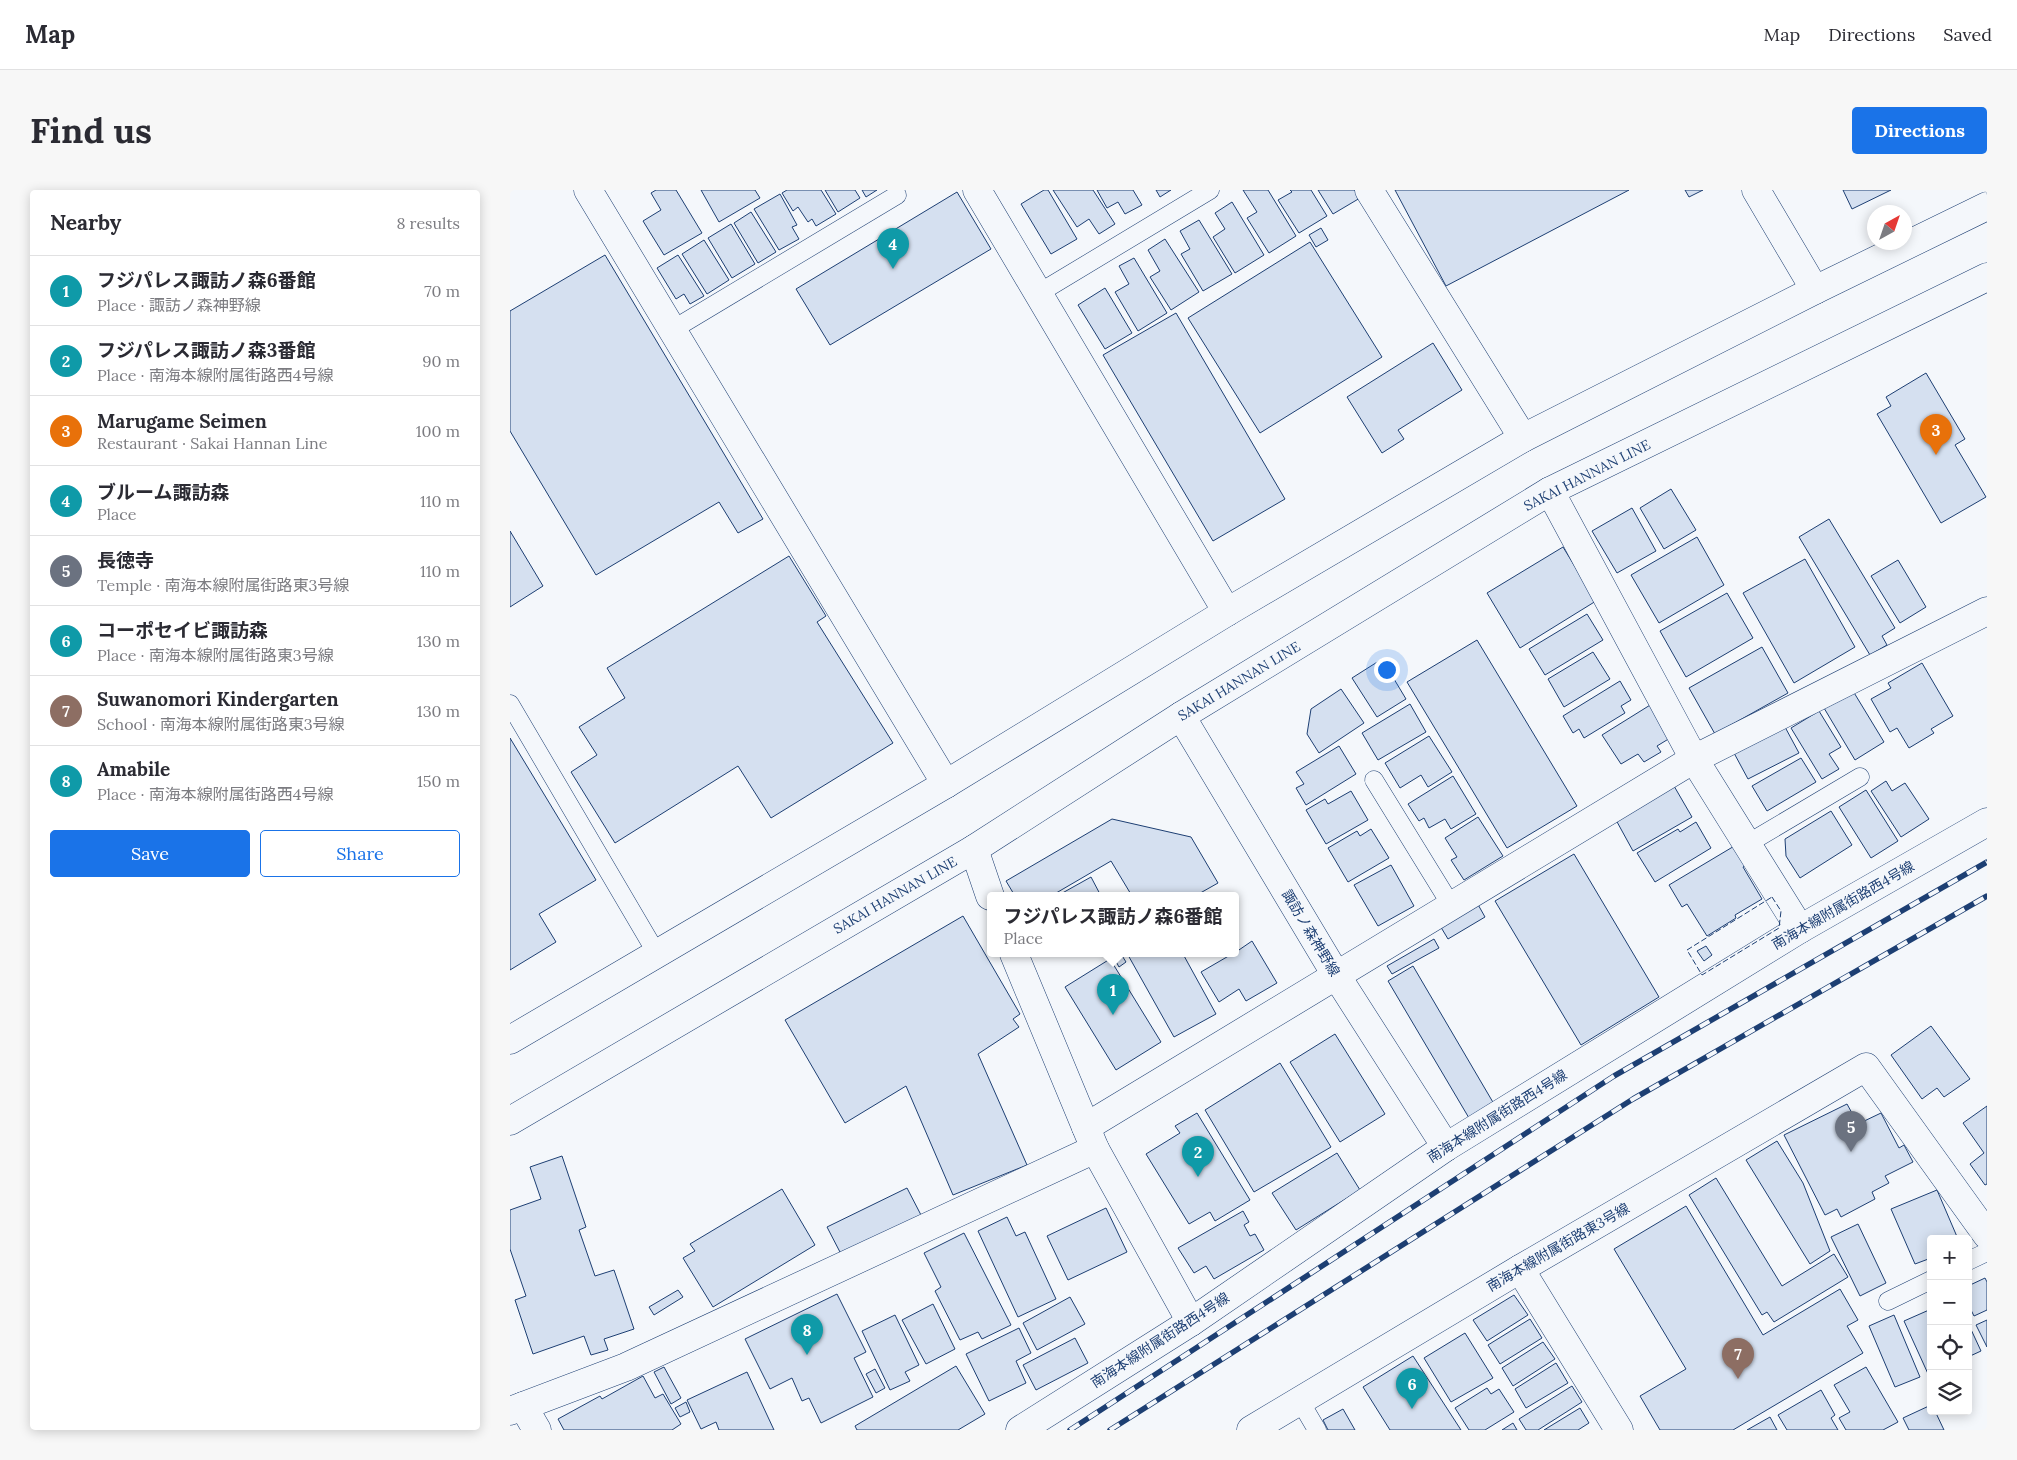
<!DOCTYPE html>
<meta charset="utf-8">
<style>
:root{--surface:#fff;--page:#f7f7f7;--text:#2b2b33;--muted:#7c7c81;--line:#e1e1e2;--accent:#1a73e8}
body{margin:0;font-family:Lora,"Noto Sans JP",serif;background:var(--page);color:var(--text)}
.controls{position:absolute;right:15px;bottom:15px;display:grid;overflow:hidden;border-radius:5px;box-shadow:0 2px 12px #0003}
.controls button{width:45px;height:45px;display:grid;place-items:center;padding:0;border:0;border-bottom:1px solid var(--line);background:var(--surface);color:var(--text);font:25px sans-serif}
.compass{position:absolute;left:1357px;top:15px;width:45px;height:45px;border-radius:50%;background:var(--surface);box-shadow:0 2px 12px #0003;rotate:40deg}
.you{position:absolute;left:876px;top:479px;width:18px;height:18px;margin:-12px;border:4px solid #fff;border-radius:50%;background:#1a73e8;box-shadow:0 0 0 8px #1a73e833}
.badge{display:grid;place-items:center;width:32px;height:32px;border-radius:50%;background:var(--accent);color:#fff;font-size:16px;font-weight:700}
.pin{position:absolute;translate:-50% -41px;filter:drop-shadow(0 1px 2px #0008)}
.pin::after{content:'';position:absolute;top:26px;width:18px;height:15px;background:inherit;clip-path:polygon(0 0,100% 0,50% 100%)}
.popup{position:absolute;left:477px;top:702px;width:252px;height:65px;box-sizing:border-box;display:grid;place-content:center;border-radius:5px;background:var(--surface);filter:drop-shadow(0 1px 4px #0005);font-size:16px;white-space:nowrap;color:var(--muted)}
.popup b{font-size:19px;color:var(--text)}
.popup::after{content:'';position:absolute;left:50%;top:100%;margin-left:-10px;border:10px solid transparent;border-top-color:var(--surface)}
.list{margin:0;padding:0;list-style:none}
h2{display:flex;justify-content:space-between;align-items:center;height:65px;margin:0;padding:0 20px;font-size:21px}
h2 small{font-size:16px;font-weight:400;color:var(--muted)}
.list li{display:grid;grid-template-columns:32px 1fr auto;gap:15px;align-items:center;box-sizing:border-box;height:70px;padding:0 20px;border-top:1px solid var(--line)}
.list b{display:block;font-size:19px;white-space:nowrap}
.list p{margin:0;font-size:16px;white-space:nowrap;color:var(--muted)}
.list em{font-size:16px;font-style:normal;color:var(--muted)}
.actions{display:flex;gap:10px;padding:15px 20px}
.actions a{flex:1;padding:11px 0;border:1px solid var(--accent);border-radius:5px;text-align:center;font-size:18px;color:var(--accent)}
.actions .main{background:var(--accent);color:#fff}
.icon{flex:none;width:28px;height:28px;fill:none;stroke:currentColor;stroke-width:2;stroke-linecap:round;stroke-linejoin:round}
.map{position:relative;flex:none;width:1477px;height:1240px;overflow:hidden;border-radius:5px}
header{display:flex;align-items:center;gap:30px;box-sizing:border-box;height:70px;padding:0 25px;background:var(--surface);border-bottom:1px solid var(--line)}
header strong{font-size:24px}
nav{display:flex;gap:28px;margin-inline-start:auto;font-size:18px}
.intro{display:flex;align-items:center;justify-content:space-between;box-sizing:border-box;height:120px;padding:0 30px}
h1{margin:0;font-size:35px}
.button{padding:12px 22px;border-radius:5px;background:var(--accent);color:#fff;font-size:18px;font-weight:700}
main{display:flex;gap:30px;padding:0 30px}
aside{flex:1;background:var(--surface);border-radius:5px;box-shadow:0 2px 12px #0003}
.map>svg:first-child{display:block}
.building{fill:#d5e0f0;stroke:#1d3f73}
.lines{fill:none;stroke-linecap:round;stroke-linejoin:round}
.service-casing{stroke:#1d3f73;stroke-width:19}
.minor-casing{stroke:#1d3f73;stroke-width:29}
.tertiary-casing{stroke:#1d3f73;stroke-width:29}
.secondary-casing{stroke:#1d3f73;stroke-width:29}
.service{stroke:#f4f7fb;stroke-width:18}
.minor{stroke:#f4f7fb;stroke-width:28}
.tertiary{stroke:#f4f7fb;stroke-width:28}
.secondary{stroke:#f4f7fb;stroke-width:28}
.rail-casing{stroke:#1d3f73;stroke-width:5.5}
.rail{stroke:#f4f7fb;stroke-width:4;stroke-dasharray:11;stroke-linecap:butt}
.fence{stroke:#1d3f73;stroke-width:1;stroke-dasharray:6 2.5;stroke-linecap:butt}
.labels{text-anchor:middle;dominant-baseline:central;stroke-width:4;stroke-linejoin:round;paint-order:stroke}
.street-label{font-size:14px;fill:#1d3f73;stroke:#f4f7fb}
</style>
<header>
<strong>Map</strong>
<nav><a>Map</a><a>Directions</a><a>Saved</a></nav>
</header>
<div class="intro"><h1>Find us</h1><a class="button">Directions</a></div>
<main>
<aside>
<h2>Nearby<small>8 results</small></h2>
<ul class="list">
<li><span class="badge" style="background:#0f9aa8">1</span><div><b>フジパレス諏訪ノ森6番館</b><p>Place · 諏訪ノ森神野線</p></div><em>70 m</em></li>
<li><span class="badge" style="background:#0f9aa8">2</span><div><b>フジパレス諏訪ノ森3番館</b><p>Place · 南海本線附属街路西4号線</p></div><em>90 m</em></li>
<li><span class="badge" style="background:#e8710a">3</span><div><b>Marugame Seimen</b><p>Restaurant · Sakai Hannan Line</p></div><em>100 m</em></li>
<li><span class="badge" style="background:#0f9aa8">4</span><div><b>ブルーム諏訪森</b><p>Place</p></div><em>110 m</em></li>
<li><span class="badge" style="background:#6b7280">5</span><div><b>長徳寺</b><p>Temple · 南海本線附属街路東3号線</p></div><em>110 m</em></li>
<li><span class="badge" style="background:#0f9aa8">6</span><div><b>コーポセイビ諏訪森</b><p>Place · 南海本線附属街路東3号線</p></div><em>130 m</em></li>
<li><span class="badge" style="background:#8d6e63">7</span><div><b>Suwanomori Kindergarten</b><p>School · 南海本線附属街路東3号線</p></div><em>130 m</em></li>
<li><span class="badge" style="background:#0f9aa8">8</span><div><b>Amabile</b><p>Place · 南海本線附属街路西4号線</p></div><em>150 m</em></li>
</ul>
<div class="actions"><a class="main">Save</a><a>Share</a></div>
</aside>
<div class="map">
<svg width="1477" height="1240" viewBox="0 0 1477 1240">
<rect width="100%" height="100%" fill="#f4f7fb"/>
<g class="building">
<path d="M146,0H166L192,43L154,65L133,31L151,20L141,3Z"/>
<path d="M191,0H245L250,8L209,32Z"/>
<path d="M277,0H311L326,24L306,36L302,29L298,32L288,17L283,21L272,3Z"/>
<path d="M315,0H345L350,8L328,22Z"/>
<path d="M352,0H367L356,7Z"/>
<path d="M534,0H538L567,49L541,64L511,14Z"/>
<path d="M543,0H583L605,34L589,44L579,29L567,37Z"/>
<path d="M587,0H623L632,15L615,24L608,12L597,18Z"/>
<path d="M646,0H661L650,7Z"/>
<path d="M733,0H758L786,46L759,63L737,28L747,22Z"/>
<path d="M780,0H801L817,26L789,43L768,10L782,2Z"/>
<path d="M808,0H845L850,8L823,24Z"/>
<path d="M885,0H1119L936,96Z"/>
<path d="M1175,0H1193L1179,7Z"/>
<path d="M1333,0H1381L1342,19Z"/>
<path d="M447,2L481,59L320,155L286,99Z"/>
<path d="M270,4L287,35L282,37L289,49L269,60L244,19Z"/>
<path d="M722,12L754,65L725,83L703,47L715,39L705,23Z"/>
<path d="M241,22L266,62L248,73L224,33Z"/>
<path d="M689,30L722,84L693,101L671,64L680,59L670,41Z"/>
<path d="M221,34L245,74L222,88L198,48Z"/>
<path d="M811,38L818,50L806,57L799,45Z"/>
<path d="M655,49L689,102L661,120L640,87L650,81L638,60Z"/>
<path d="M194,50L219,90L197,104L172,64Z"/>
<path d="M800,52L872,167L750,243L678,128Z"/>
<path d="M95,65L253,329L228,343L209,312L86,385L0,241V121Z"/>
<path d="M168,65L194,106L180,114L174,104L166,109L147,78Z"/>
<path d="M624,68L657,123L628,141L605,102L619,94L609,76Z"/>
<path d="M595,98L622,143L595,159L568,115Z"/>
<path d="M666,123L775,309L703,351L593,165Z"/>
<path d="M923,153L952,200L888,240L894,249L872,263L837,207Z"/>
<path d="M1416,183L1455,249L1445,255L1476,307L1431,333L1367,224L1381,216L1376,207Z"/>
<path d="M1161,299L1186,340L1154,359L1130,318Z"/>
<path d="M1122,318L1146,361L1107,383L1082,341Z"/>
<path d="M1319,329L1385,438L1372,446L1377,455L1360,465L1289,347Z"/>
<path d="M0,341L33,396L0,417Z"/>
<path d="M1187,347L1214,395L1149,433L1121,385Z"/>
<path d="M1053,357L1086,411L1010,458L977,403Z"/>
<path d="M279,366L316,426L307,432L383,553L261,628L228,576L105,653L61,582L87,565L69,537L115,508L97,478Z"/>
<path d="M1295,369L1345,457L1284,493L1233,403Z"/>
<path d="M1388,370L1416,417L1390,433L1361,386Z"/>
<path d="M1217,403L1243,448L1176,487L1150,441Z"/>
<path d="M1077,424L1093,450L1035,485L1019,459Z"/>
<path d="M967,450L1067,616L997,658L897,492Z"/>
<path d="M1252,457L1278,503L1205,544L1179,498Z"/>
<path d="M1083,462L1100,489L1054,517L1038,489Z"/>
<path d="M872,469L896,509L867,527L842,488Z"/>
<path d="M1412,473L1443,526L1421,539L1424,543L1399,558L1387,538L1380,542L1361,509L1381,498L1378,493Z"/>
<path d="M1110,491L1121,510L1111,516L1115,523L1074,548L1069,539L1063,543L1053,526Z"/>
<path d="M831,499L854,533L809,563L797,544L801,519Z"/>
<path d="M1343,501L1374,552L1345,570L1314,518Z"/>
<path d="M1145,512L1165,545L1147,556L1151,562L1134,572L1128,564L1111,574L1092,545Z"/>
<path d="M900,514L916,542L868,570L852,543Z"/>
<path d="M1309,521L1331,557L1319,564L1329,579L1312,589L1281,538Z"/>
<path d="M1275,537L1289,563L1238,589L1224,563Z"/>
<path d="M919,546L942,582L918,597L911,585L890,598L875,573Z"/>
<path d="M0,548L86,690L29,724L46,752L0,780Z"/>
<path d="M829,556L846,584L796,615L786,598L794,594L786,582Z"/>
<path d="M1291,568L1306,592L1257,621L1242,596Z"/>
<path d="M943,586L966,624L941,639L935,629L919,638L914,628L909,631L898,614Z"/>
<path d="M1376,591L1382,601L1395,593L1419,629L1391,647L1361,601Z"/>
<path d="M1164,596L1182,627L1123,661L1106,630Z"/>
<path d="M1356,600L1388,651L1361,668L1329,617Z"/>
<path d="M841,601L858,630L816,654L796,620L815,609L818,614Z"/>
<path d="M1321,621L1342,655L1290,688L1276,666L1275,649Z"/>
<path d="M968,627L993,666L954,690L941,670L947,667L935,648Z"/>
<path d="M602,629L681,647L708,693L685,706H622L601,671L541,706H505L496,691Z"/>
<path d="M1186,632L1201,658L1145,692L1127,663L1168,639L1170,642Z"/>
<path d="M861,639L879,668L838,692L818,658L847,641L850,646Z"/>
<path d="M1226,655L1238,674L1233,677L1252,709L1225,725L1226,728L1197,746L1177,714L1172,717L1159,695Z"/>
<path d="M1064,664L1149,807L1071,855L985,711Z"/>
<path d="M881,675L904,716L868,736L844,695Z"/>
<path d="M581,687L591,706H547Z"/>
<path d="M966,711L975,727L938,749L929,734Z"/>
<path d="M453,726L510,824L503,829L509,837L468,864L517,975L443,1005L396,896L335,933L275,830Z"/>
<path d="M924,749L929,758L882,784L877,776Z"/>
<path d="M742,751L767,793L736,811L729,799L709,812L691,782L722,764H726V762Z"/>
<path d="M1196,756L1202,765L1194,771L1187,761Z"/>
<path d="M606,764H611L616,772L609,777L603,766Z"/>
<path d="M621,764H673L706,824L664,847L618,765Z"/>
<path d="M600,769L651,852L606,880L555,797Z"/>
<path d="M903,776L984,914L959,928L878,791Z"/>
<path d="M1421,836L1460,889L1434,907L1427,898L1412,909L1381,865Z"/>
<path d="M825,844L875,924L830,952L780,872Z"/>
<path d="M770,873L821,957L744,1002L695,920Z"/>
<path d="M1337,914L1348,934L1371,923L1389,958L1394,955L1403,972L1375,986L1379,993L1362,1002L1365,1009L1331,1027L1327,1019L1315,1025L1274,945Z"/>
<path d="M1477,916V994L1475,995L1460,974L1474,963L1453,933Z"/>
<path d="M687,923L740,1010L705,1031L700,1022L679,1034L636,964L670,943L665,936Z"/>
<path d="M1267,951L1293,993L1320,1061L1300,1074L1236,970Z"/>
<path d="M827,963L850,1000L786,1040L762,1003Z"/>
<path d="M52,966L76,1037L69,1040L85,1086L104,1080L124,1139L94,1149L98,1160L81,1165L74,1146L23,1164L5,1110L16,1106L0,1059V1020L31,1009L20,977Z"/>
<path d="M1206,988L1272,1096L1324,1064L1338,1087L1264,1132L1257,1122L1252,1125L1179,1005Z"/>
<path d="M397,998L411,1025L331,1064L317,1037Z"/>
<path d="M272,999L305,1055L203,1117L173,1068L185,1061L180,1054Z"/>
<path d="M1427,1000L1448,1049H1421V1068L1405,1074L1381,1019Z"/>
<path d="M1176,1016L1253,1145L1330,1099L1348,1130L1337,1136L1353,1163L1223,1240H1150L1130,1206L1176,1179L1104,1059Z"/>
<path d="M596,1018L617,1062L558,1090L537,1046Z"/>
<path d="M733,1021L739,1032L734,1035L740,1046L745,1044L754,1060L704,1089L696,1076L684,1083L668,1058Z"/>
<path d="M497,1027L506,1046L515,1042L546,1109L508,1127L468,1041Z"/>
<path d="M1348,1034L1376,1093L1350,1106L1321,1047Z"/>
<path d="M454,1043L501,1135L472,1149L468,1142L450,1150L425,1101L431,1097L414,1063Z"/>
<path d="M1475,1088L1477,1092V1120L1464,1126L1458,1114V1096Z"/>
<path d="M168,1100L173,1107L144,1125L139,1117Z"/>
<path d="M327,1104L356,1162L344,1168L363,1207L311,1233L299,1208L292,1211L282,1188L260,1199L235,1149Z"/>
<path d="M1004,1105L1018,1125L977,1151L963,1130Z"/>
<path d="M560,1107L575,1134L527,1160L513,1133Z"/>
<path d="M423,1114L445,1159L416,1174L392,1130Z"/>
<path d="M1419,1120L1421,1125L1419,1186L1394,1131Z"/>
<path d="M385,1125L409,1175L395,1182L400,1191L380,1200L352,1141Z"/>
<path d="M1384,1125L1410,1187L1385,1197L1359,1136Z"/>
<path d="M1020,1129L1032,1148L990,1174L978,1155Z"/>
<path d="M1477,1130V1157L1466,1135Z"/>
<path d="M1458,1133L1471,1161L1458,1167Z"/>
<path d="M509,1138L521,1163L506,1171L516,1193L479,1211L456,1164Z"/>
<path d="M955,1143L983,1188L941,1212L914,1168Z"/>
<path d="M565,1148L578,1173L526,1200L513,1175Z"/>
<path d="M1033,1152L1045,1169L1003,1196L992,1178Z"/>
<path d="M903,1166L951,1240H880L853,1197Z"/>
<path d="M1046,1173L1058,1193L1016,1218L1005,1199Z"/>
<path d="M446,1176L475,1224L448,1240H347L345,1236Z"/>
<path d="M154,1177L171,1208L161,1214L144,1182Z"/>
<path d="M1356,1177L1388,1232L1373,1240H1336L1329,1228L1340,1222L1324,1195Z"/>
<path d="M365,1179L375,1198L366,1203L356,1184Z"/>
<path d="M237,1182L264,1240H209L206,1232L191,1239L177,1210Z"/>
<path d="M133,1186L145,1208L153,1204L171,1234L162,1240H54L48,1229L90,1206L92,1209Z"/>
<path d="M1062,1196L1072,1212L1028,1240H1016L1009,1229Z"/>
<path d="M977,1198L981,1204L989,1199L1004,1222L975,1240H959L945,1218Z"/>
<path d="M1311,1200L1325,1225L1321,1228L1328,1240H1277L1268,1225Z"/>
<path d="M176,1212L180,1222L170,1227L165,1218Z"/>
<path d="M1421,1215V1221H1425L1434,1240H1399L1393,1228Z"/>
<path d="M1070,1218L1079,1233L1068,1240H1034Z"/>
<path d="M833,1219L845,1240H818L813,1230Z"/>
<path d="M1260,1227L1267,1240H1237Z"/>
<path d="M1003,1233L1007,1240H992Z"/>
</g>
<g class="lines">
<defs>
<g id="service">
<path d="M529,103L700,0"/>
<path d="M162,140L387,5"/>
<path d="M0,514L147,764"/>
<path d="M864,590L941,715"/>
<path d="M1237,654L1350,587"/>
<path d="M1458,1071L1477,1062"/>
<path d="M1378,1111L1421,1090"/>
<path d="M790,1211L807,1240"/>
</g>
<g id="minor">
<path d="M78,0L436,594"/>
<path d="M467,0L717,422"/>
<path d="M859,0L1013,248"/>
<path d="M1246,0L1305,100"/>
<path d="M1040,301L1184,569L1290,739"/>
<path d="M464,659L480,706"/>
<path d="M504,764L585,959L681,1132"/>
<path d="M576,937L1184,569L1477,421"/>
<path d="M1010,1079L1109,1240"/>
<path d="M13,1216L27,1240"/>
<path d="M0,1221L116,1177L585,959"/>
<path d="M510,1240L681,1132L936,957L1290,739L1477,632"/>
<path d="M741,1240L1010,1079L1356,877L1477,1045"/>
</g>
<path id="tertiary" d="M671,526L826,785L936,957"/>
<g id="secondary">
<path d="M0,850L436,594L717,422L1013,248L1305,100L1477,16"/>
<path d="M0,931L464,659L671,526L1040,301L1477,87"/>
</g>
</defs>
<use href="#service" class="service-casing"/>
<use href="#minor" class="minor-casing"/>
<use href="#tertiary" class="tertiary-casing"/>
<use href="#secondary" class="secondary-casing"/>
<use href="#service" class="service"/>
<use href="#minor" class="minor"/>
<use href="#tertiary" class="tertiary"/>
<use href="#secondary" class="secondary"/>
<defs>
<g id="rail">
<path d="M560,1240L1104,886L1477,672"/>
<path d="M600,1240L1123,909L1477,706"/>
</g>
</defs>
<use href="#rail" class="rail-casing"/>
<use href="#rail" class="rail"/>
<path class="fence" d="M1262,707L1271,721L1269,738L1192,785L1177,760Z"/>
</g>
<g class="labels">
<g class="street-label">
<text transform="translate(1077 285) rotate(-27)">SAKAI HANNAN LINE</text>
<text transform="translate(729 491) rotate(-31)">SAKAI HANNAN LINE</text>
<text transform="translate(385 705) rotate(-30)">SAKAI HANNAN LINE</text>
<text transform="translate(1333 715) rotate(-30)">南海本線附属街路西4号線</text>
<text transform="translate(801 743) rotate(59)">諏訪ノ森神野線</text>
<text transform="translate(987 926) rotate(-32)">南海本線附属街路西4号線</text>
<text transform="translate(1048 1057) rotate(-30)">南海本線附属街路東3号線</text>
<text transform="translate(650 1150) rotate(-33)">南海本線附属街路西4号線</text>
</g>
</g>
</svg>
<div class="controls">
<button>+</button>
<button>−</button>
<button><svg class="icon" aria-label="locate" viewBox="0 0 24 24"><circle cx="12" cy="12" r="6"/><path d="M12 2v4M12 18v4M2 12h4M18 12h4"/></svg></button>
<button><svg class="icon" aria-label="layers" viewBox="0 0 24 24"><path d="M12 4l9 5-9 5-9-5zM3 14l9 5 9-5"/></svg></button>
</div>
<svg class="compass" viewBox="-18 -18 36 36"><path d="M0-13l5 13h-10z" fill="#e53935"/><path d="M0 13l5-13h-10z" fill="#7c7c81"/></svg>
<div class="you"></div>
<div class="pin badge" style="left:603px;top:825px;background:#0f9aa8">1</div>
<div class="popup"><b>フジパレス諏訪ノ森6番館</b>Place</div>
<div class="pin badge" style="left:688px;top:987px;background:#0f9aa8">2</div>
<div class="pin badge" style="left:1426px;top:265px;background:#e8710a">3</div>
<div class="pin badge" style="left:383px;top:79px;background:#0f9aa8">4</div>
<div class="pin badge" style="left:1341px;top:962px;background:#6b7280">5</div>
<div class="pin badge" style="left:902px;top:1219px;background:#0f9aa8">6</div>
<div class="pin badge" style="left:1228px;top:1189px;background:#8d6e63">7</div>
<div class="pin badge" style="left:297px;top:1165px;background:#0f9aa8">8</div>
</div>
</main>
